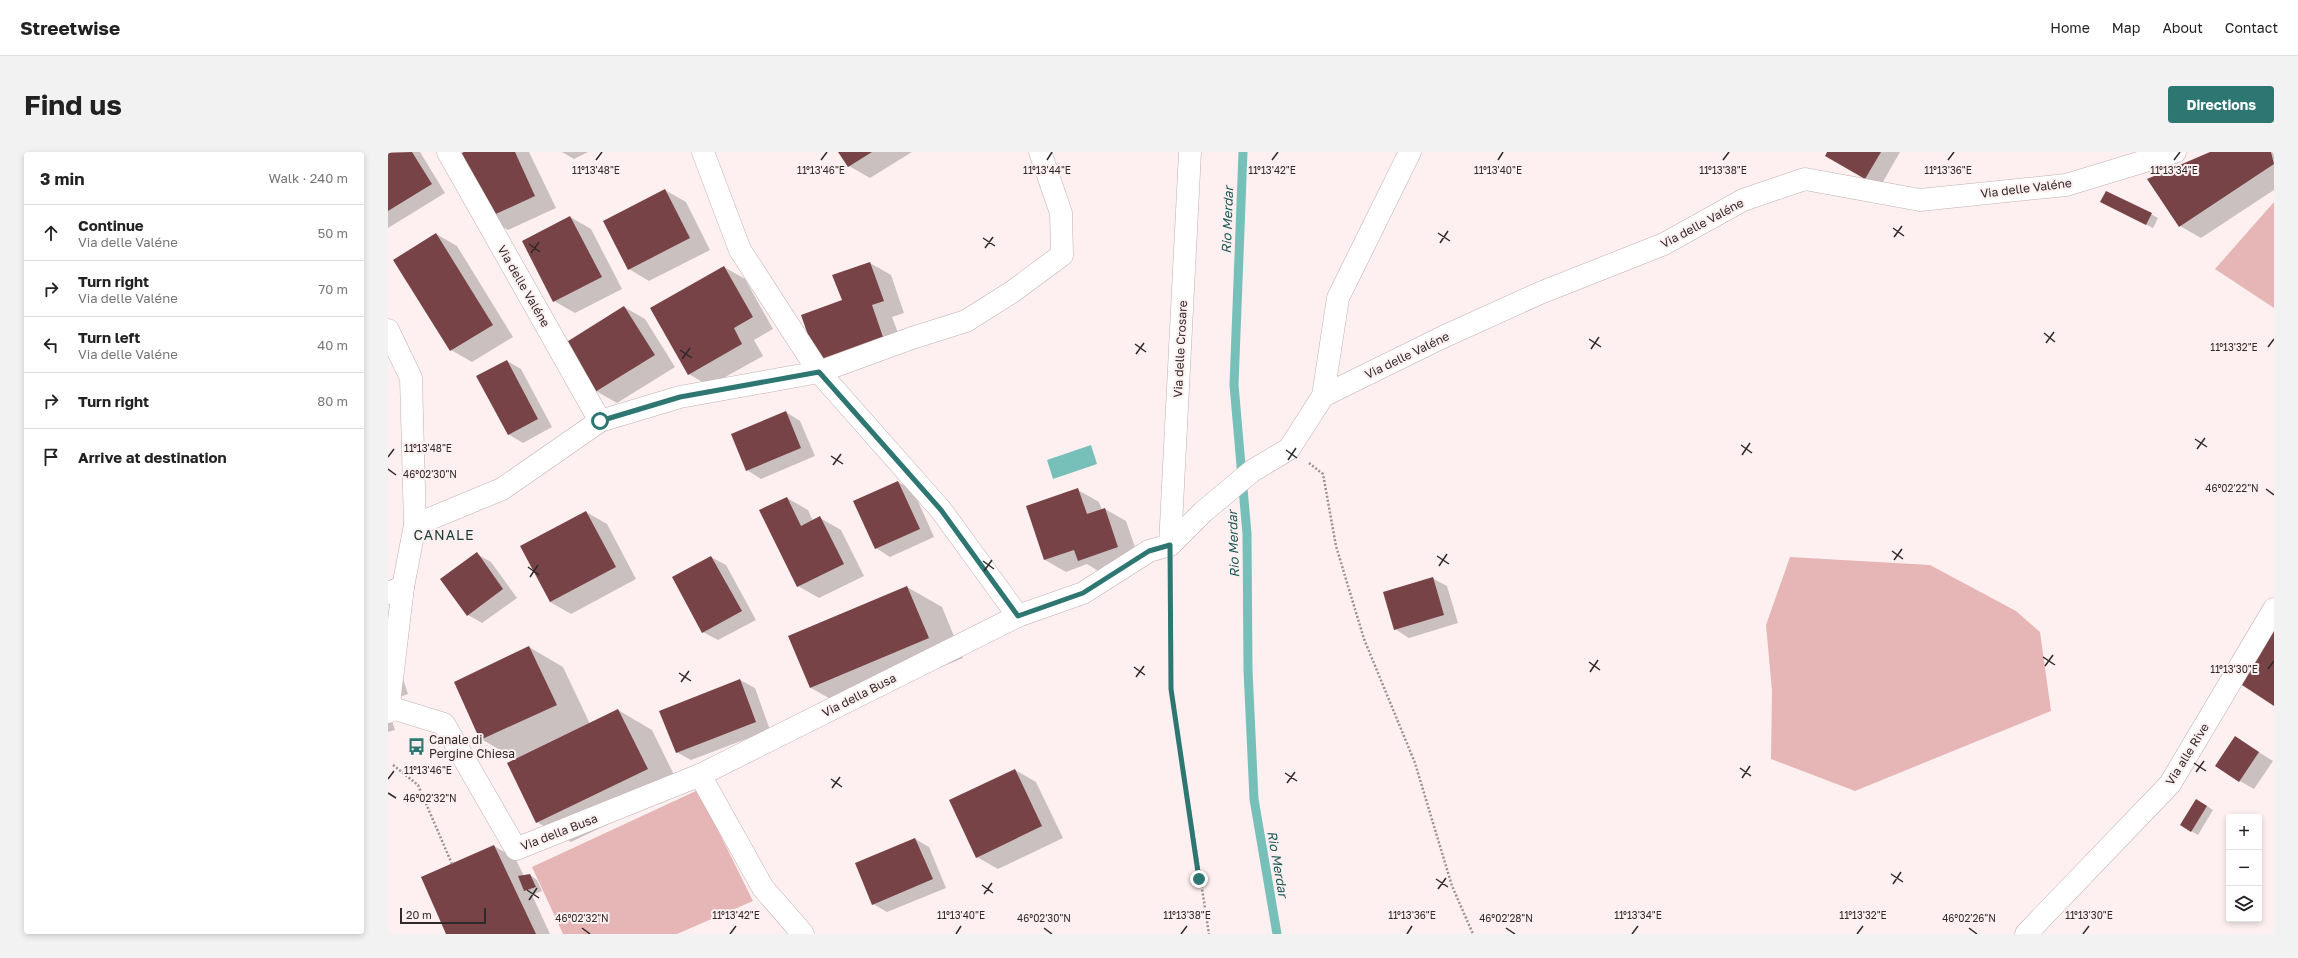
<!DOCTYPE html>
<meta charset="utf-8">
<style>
:root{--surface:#fff;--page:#f2f2f2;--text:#222;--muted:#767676;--line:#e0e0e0;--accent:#2d7671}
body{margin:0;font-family:"Golos Text",sans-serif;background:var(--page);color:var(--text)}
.controls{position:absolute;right:12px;bottom:12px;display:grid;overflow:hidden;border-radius:4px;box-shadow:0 2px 6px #0003}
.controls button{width:36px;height:36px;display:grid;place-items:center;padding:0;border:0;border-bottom:1px solid var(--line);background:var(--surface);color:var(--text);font:20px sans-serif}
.scale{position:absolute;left:12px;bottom:10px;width:86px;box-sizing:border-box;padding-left:4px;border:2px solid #302929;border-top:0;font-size:11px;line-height:14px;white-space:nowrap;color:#302929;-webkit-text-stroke:3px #fef0f0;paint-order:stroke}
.stop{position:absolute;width:12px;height:12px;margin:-9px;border:3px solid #2d7671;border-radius:50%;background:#fff}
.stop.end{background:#2d7671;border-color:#fff;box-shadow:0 1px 4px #0008}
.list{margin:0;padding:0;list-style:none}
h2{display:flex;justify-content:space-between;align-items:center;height:52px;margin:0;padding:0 16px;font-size:17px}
h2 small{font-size:13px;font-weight:400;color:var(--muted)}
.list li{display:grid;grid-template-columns:26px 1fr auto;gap:12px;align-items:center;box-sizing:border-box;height:56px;padding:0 16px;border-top:1px solid var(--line)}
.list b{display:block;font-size:15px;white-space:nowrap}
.list p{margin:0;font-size:13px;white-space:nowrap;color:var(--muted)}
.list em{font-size:13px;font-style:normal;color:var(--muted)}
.icon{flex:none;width:22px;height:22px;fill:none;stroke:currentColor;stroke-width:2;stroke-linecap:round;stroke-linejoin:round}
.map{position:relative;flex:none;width:1886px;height:782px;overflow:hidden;border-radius:4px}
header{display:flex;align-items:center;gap:24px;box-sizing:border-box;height:56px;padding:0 20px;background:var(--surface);border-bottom:1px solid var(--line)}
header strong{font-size:19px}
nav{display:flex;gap:22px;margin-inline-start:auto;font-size:14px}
.intro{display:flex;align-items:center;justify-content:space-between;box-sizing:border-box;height:96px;padding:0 24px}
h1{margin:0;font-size:28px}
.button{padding:10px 18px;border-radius:4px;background:var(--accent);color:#fff;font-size:14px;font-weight:700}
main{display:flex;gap:24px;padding:0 24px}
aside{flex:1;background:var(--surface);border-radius:4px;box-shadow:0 2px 6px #0003}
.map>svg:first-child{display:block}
.green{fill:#e6b6b7}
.water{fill:#77bfb9}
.shadow{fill:#0003}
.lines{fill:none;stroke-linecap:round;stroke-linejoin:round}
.stream{stroke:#77bfb9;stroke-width:9}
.building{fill:#784346}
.minor-casing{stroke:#c0afb0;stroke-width:23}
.tertiary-casing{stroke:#c0afb0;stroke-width:23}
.path{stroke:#9c9191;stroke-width:2.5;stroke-dasharray:2 2;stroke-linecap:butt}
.minor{stroke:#fff;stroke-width:22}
.tertiary{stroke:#fff;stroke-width:22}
.route{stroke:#2d7671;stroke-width:5}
.ticks{fill:none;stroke:#302929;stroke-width:1.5}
.labels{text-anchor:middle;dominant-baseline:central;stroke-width:4;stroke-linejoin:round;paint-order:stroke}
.street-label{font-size:12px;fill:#302929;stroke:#fef0f0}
.poi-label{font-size:12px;fill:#302929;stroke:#fef0f0;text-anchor:start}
.water-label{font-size:13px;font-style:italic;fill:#1c5955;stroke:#fef0f0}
.quarter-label{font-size:14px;letter-spacing:1px;fill:#1a3c39;stroke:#fef0f0}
.ticks-label{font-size:10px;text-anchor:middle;fill:#302929;stroke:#fef0f0;stroke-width:4;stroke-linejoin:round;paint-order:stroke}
</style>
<header>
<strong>Streetwise</strong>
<nav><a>Home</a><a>Map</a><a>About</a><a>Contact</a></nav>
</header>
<div class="intro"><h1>Find us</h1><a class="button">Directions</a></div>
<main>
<aside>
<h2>3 min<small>Walk · 240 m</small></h2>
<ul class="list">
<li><svg class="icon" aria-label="ahead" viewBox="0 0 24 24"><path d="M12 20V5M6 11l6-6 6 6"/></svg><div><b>Continue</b><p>Via delle Valéne</p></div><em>50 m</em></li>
<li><svg class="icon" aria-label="right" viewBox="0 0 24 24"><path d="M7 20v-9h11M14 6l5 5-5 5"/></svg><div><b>Turn right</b><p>Via delle Valéne</p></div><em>70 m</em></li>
<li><svg class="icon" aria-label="left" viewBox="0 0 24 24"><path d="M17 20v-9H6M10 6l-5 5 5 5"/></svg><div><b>Turn left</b><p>Via delle Valéne</p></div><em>40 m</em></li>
<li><svg class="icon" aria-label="right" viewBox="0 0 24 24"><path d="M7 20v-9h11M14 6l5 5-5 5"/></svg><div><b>Turn right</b></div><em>80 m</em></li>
<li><svg class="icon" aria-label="arrive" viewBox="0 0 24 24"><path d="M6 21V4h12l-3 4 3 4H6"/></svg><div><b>Arrive at destination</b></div></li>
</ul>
</aside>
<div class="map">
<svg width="1886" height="782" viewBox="0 0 1886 782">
<rect width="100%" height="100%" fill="#fef0f0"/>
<g class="green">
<path d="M1886,50V156L1827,117Z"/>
<path d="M1402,405L1542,413L1628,459L1652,480L1663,559L1467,639L1383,607L1384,539L1378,473Z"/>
<path d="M310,638L365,749L289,782H175L144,715Z"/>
</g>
<path class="water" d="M703,293L709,312L665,327L659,308Z"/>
<g class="shadow">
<path d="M3,0H32L57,41L0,76V2Z"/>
<path d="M78,0H141L168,56L120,78L99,65Z"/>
<path d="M174,0H200L186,7Z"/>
<path d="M452,0H524L482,26L461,14Z"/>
<path d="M1440,0H1512L1492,35L1438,4Z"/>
<path d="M1825,0H1886V38L1813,86L1792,74L1761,28Z"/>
<path d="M277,38L298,50L322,98L261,129L241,117Z"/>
<path d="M1720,53L1763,62L1770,66L1765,76Z"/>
<path d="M182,65L203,77L234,137L187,161L166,149Z"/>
<path d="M48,82L69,94L125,185L84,210L63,198Z"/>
<path d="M482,111L503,123L516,161L504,165L516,197L430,208L455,149Z"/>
<path d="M336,115L357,127L385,177L366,188L375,204L321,234L301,222Z"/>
<path d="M236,155L257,167L287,215L229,251L208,239Z"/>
<path d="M119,209L133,217L164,275L135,291L120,282Z"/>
<path d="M398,260L412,269L427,304L373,327L359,318Z"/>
<path d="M510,330L525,338L546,385L502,405L488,396Z"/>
<path d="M690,338L711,350L714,358L717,357L738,369L751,407L712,420L699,412L678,420L657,408Z"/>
<path d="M399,346L420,358L425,369L432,366L453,378L476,424L431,446L410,434Z"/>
<path d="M198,360L219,372L248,427L183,462L162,450Z"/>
<path d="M89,402L103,410L129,446L94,471L80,463Z"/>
<path d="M323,405L338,413L368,468L330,488L315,480Z"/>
<path d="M1044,426L1059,434L1070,471L1021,486L1007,477Z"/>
<path d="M519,435L554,455L575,506L457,555L423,536Z"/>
<path d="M141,495L175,515L202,572L230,558L264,578L293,637L183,690L149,670L128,607L93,587Z"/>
<path d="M6,500L20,542L0,549Z"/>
<path d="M352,528L367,536L382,578L303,608L288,600Z"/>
<path d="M0,557L7,578L0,580Z"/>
<path d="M1861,594L1885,609L1866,637L1852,629Z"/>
<path d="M627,618L648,630L675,686L610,717L589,705Z"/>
<path d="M1816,652L1825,658L1810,683L1803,679Z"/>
<path d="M527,687L541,695L558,736L499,760L485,752Z"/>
<path d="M106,694L127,706L136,724L142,723L149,728L154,739L144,743L162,782H59Z"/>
</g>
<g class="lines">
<path class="stream" d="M855,0L846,233L859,382L860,518L866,647L889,782"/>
</g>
<g class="building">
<path d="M24,0L44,32L0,59V1Z"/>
<path d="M76,0H127L147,44L99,66L69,3Z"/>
<path d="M450,0H484L460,15Z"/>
<path d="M1439,0H1493L1477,27L1437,4Z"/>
<path d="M1822,0H1883L1886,12L1791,75L1759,27Z"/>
<path d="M277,37L302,86L240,118L215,69Z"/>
<path d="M1718,39L1764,61L1758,73L1712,50Z"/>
<path d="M182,64L214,125L165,150L134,89Z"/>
<path d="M48,81L105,173L62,199L5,108Z"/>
<path d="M482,110L496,149L484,153L495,185L429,209L413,163L454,148L444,123Z"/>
<path d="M336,114L365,165L346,176L354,192L300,223L262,156Z"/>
<path d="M236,154L267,203L207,240L177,191Z"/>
<path d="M119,208L150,267L120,283L88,224Z"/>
<path d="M398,259L413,296L358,319L343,282Z"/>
<path d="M510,329L532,377L487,397L465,349Z"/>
<path d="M690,336L699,362L717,356L730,395L690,409L686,398L656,408L638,354Z"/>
<path d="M399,345L413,374L432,364L456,412L409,435L371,358Z"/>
<path d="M198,359L228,415L162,450L132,394Z"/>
<path d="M89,400L115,437L79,464L52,427Z"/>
<path d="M323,404L354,459L314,481L284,425Z"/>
<path d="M1045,425L1056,463L1006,478L995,440Z"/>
<path d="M519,434L541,486L422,536L400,484Z"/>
<path d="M1886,477V554L1851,531Z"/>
<path d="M141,494L169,553L92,588L66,530Z"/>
<path d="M352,527L368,570L288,601L271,559Z"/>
<path d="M230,557L260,617L148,671L119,611Z"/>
<path d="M1847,584L1871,600L1851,630L1827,614Z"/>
<path d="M627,617L654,674L588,706L561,648Z"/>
<path d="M1808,647L1819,654L1803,680L1792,673Z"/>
<path d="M527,686L545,727L484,753L467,711Z"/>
<path d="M106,693L148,782H58L33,725Z"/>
<path d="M142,722L148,735L136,739L130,724Z"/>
</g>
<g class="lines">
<defs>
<g id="minor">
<path d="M60,0L212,269"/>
<path d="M315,0L352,98L431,220L553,358L630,464"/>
<path d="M0,178L23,226L27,373L15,435L0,560"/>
<path d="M935,244L1055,185L1152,141L1276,92L1355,48L1417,27L1532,48L1678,33L1787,0"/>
<path d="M27,373L114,337L212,269L292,245L431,220L524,186L578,169L624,140L674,103L673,61L652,0"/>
<path d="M782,393L802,0"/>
<path d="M1,555L56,572L128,697L312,623L630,464L695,441L761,399L782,393L815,360L864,319L901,297L935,244L950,146L1022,0"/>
<path d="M312,623L375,736L415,782"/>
<path d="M1638,782L1782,632L1886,457"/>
</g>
<path id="tertiary" d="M0,441L15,435"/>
</defs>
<use href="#minor" class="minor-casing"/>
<use href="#tertiary" class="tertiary-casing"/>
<g class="path">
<path d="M921,311L935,322L948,394L976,487L1027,611L1064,734L1085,782"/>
<path d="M782,420L783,537L821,782"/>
<path d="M5,613L30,633L64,712"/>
</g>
<use href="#minor" class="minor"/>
<use href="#tertiary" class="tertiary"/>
</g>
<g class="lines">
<path class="route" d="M212,269L292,245L431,220L553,358L630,464L695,441L761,399L782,393L783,537L811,727"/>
</g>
<path class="ticks" d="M208,8L214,0M433,8L439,0M659,8L664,0M884,8L890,0M1110,8L1115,0M1335,8L1341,0M1560,8L1566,0M1786,8L1792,0M1505,76L1516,84M1050,81L1062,89M1506,85L1514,74M595,86L607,94M1052,91L1060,79M141,92L152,100M597,96L605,85M143,101L151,90M1656,181L1667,190M1201,187L1213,195M1658,191L1666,180M747,192L758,200M1880,195L1886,187M1203,197L1211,185M292,198L304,206M748,202L756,191M294,207L302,196M1807,287L1819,295M1353,293L1364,301M1809,297L1817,286M898,298L909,306M1354,303L1362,291M443,304L455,312M0,305L6,297M900,308L908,296M445,313L453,302M0,317L8,323M1878,337L1886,343M1504,399L1515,407M1049,404L1061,412M1506,408L1514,397M595,409L606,417M1051,414L1059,402M140,415L151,423M596,419L604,408M142,425L150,413M1655,505L1667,513M1201,510L1212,518M1657,514L1665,503M746,515L757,523M1880,517L1886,509M1202,520L1210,508M291,521L303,529M748,525L756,514M293,530L301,519M1806,611L1818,619M1352,616L1363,624M1808,620L1816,609M897,621L909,629M1354,626L1362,614M0,627L6,619M443,627L454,635M899,631L907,620M444,636L452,625M0,641L8,646M1503,722L1515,730M1048,727L1060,735M1505,732L1513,720M594,733L605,741M1050,737L1058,726M139,738L151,746M596,742L604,731M141,748L149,736M194,776L202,782M656,776L664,782M1118,776L1127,782M1581,776L1589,782M342,782L348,774M568,782L573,774M793,782L799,774M1019,782L1024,774M1244,782L1250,774M1469,782L1475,774M1695,782L1701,774"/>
<defs>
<symbol id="bus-bare" viewBox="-9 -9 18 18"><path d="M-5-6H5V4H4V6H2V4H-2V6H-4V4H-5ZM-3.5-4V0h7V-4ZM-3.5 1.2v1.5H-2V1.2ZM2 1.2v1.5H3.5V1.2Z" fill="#2d7671" stroke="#fef0f0" stroke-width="2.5" paint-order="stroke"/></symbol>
</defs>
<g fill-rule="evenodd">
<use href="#bus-bare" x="16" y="582" width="25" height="25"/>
</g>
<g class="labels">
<g class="street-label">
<text transform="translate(1638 36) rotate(-7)">Via delle Valéne</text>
<text transform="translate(1314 71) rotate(-28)">Via delle Valéne</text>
<text transform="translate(136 134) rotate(60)">Via delle Valéne</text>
<text transform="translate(792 197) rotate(-87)">Via delle Crosare</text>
<text transform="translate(1019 203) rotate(-26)">Via delle Valéne</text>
<text transform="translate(471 543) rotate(-27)">Via della Busa</text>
<text transform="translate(1799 602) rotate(-58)">Via alle Rive</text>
<text transform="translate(171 680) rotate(-21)">Via della Busa</text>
</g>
<g class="poi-label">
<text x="41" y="587">Canale di<tspan x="41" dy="14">Pergine Chiesa</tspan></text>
</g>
<g class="water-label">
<text transform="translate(839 68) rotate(-88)">Rio Merdar</text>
<text transform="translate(845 392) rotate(-92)">Rio Merdar</text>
<text transform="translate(890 712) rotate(80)">Rio Merdar</text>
</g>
<g class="quarter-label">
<text x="56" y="382">CANALE</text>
</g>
</g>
<g class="ticks-label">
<text x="208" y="22">11°13'48"E</text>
<text x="433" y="22">11°13'46"E</text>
<text x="659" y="22">11°13'44"E</text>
<text x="884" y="22">11°13'42"E</text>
<text x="1110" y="22">11°13'40"E</text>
<text x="1335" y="22">11°13'38"E</text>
<text x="1560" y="22">11°13'36"E</text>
<text x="1786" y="22">11°13'34"E</text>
<text x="1846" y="199">11°13'32"E</text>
<text x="40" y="300">11°13'48"E</text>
<text x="42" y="326">46°02'30"N</text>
<text x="1844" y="340">46°02'22"N</text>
<text x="1846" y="521">11°13'30"E</text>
<text x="40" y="622">11°13'46"E</text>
<text x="42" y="650">46°02'32"N</text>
<text x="348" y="767">11°13'42"E</text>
<text x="573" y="767">11°13'40"E</text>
<text x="799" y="767">11°13'38"E</text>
<text x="1024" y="767">11°13'36"E</text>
<text x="1250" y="767">11°13'34"E</text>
<text x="1475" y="767">11°13'32"E</text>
<text x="1701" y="767">11°13'30"E</text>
<text x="194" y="770">46°02'32"N</text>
<text x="656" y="770">46°02'30"N</text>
<text x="1118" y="770">46°02'28"N</text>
<text x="1581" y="770">46°02'26"N</text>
</g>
</svg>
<div class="controls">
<button>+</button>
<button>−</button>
<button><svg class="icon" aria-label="layers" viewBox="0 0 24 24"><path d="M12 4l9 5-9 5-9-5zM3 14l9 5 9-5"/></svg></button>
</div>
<div class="scale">20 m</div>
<div class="stop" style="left:212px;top:269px"></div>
<div class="stop end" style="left:811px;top:727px"></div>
</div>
</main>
